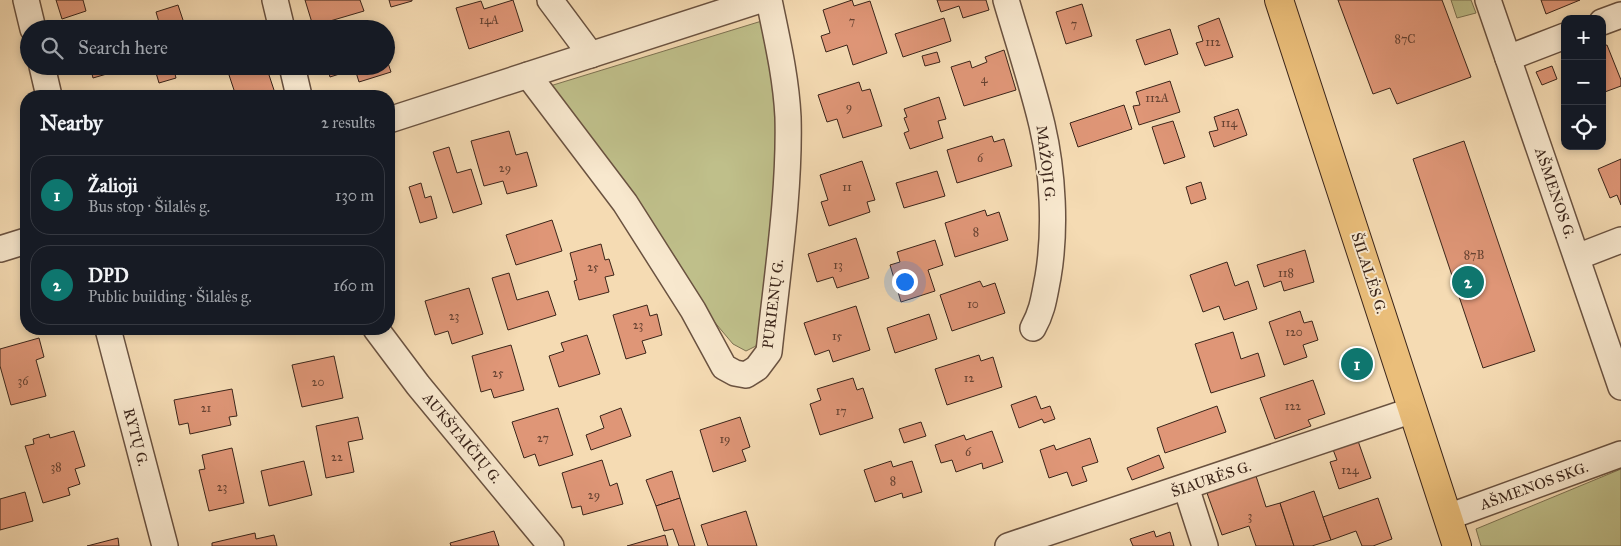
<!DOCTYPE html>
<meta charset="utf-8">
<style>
:root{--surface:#171b24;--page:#20242c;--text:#f1f3f6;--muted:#9ea1a6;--line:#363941;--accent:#0f766e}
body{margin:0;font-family:"IM FELL Great Primer",serif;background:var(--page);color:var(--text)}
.controls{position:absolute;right:15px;top:15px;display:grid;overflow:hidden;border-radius:10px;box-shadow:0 2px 8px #0003}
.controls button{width:45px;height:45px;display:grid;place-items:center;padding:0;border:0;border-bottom:1px solid var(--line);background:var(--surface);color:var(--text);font:25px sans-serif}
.you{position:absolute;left:904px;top:281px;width:18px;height:18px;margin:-12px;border:4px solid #fff;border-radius:50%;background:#1a73e8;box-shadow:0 0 0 8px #1a73e833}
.badge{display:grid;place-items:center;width:32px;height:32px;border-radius:50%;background:var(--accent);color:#fff;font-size:16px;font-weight:700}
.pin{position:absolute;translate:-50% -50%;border:2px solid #fff;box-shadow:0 1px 5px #0006}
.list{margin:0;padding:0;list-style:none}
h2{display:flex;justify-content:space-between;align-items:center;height:65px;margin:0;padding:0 20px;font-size:21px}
h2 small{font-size:16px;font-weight:400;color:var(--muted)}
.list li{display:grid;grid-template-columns:32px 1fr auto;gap:15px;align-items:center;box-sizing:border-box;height:80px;margin:0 10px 10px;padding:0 10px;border:1px solid var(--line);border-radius:20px}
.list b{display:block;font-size:19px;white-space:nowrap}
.list p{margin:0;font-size:16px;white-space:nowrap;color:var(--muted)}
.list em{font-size:16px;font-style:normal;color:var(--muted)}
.icon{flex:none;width:28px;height:28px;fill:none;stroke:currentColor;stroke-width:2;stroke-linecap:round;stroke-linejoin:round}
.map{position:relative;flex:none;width:1621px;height:546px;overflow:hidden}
.search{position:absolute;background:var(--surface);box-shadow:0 2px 8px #0003;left:20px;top:20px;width:375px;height:55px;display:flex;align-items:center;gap:12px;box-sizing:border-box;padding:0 18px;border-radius:28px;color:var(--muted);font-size:19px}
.panel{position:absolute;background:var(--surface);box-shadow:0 2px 8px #0003;left:20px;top:90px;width:375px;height:245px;border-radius:20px}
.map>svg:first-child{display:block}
.green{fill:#bfbf8a;stroke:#7d7252}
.building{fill:#df9677;stroke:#3b251a}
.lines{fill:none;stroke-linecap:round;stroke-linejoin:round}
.minor-casing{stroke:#6a5240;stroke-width:28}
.primary-casing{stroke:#3b251a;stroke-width:30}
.minor{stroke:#f8e8ce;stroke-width:25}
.primary{stroke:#eabe7a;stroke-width:28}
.labels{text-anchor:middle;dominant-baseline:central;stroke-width:4;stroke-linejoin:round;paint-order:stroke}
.number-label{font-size:12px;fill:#644131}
.street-label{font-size:15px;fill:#3b251a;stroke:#f8e8ce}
</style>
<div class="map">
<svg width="1621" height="546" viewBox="0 0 1621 546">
<rect width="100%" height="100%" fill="#f5dbb3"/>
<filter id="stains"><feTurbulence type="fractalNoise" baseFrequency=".004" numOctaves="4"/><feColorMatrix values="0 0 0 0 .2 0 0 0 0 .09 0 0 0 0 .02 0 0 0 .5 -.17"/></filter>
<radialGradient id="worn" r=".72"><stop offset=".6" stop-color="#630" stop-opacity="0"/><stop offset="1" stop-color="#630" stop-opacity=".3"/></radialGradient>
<g class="green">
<path d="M1451,0H1471L1476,13L1457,18Z"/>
<path d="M765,20L779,102L777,198L762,323L756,346L746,351L733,344L706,312L677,260L622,179L550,86Z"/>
<path d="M1621,469V546H1481L1476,529Z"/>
</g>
<g class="building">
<path d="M56,0H83L86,11L62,19Z"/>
<path d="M305,0H360L364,11L313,26Z"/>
<path d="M389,0H412V1L391,7Z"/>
<path d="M513,0L523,31L469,49L456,8L481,1L484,9Z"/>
<path d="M852,0L854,6L870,1L887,53L853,65L847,45L826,52L821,36L830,33L823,10Z"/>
<path d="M937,0H986L989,10L963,18L959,6L941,12Z"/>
<path d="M1338,0H1442L1471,77L1397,104L1390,88L1373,94Z"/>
<path d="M1541,0H1580L1546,14Z"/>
<path d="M1082,4L1092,36L1066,44L1056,12Z"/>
<path d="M178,5L186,29H161L156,12Z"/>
<path d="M944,18L951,41L903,57L895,34Z"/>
<path d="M1219,18L1233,57L1205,66L1196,43L1203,41L1198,26Z"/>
<path d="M1170,29L1178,54L1145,65L1136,40Z"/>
<path d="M1607,45L1621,80V86L1602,93V46Z"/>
<path d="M1004,50L1016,90L964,106L951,67L970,61L972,68L987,62L985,57Z"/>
<path d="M937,52L940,62L925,66L922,56Z"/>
<path d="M386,57L391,72L359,82L355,69L330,77L327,66H386Z"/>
<path d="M90,66H134L93,78Z"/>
<path d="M154,66H173L176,78L159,83Z"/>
<path d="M226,66H271L272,70L268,72L276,96H236Z"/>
<path d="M1552,66L1557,79L1542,85L1536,72Z"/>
<path d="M1170,81L1180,112L1139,125L1133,106L1140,105L1136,92Z"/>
<path d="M859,82L862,91L870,89L882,126L843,138L837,119L827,122L818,95Z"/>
<path d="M939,97L946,119L938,121L943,138L910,149L904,133L909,131L904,118L907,117L904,109Z"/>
<path d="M1124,105L1132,129L1078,147L1070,123Z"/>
<path d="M1238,109L1247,135L1214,147L1209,132L1218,130L1214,117Z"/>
<path d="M1173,121L1185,157L1164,164L1152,127Z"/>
<path d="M509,131L516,155L527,152L537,186L507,194L503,181L484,186L471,141Z"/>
<path d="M992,136L994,142L1004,139L1012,166L957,183L947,150Z"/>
<path d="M1464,141L1535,351L1483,368L1413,159Z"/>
<path d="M449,147L457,173L471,169L482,204L453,213L433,152Z"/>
<path d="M1621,159V205L1617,195L1610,198L1598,169Z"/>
<path d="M862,161L875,200L867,202L870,212L829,226L821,202L828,200L820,175Z"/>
<path d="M937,171L945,196L904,208L896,183Z"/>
<path d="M1201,182L1206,199L1191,204L1186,187Z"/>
<path d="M421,183L425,198L431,196L437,218L420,223L409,187Z"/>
<path d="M985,210L987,216L999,212L1008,240L955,257L945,223Z"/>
<path d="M552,220L562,251L516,265L506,235Z"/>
<path d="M856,238L869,278L837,288L833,277L817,282L808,254Z"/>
<path d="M935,240L943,265L928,270L935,291L901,302L890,265L900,262L897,252Z"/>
<path d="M601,244L605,260L609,259L614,275L605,277L609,292L579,300L574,281L577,280L570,253Z"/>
<path d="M1305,250L1314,282L1284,291L1281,281L1264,287L1257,265Z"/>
<path d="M1227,262L1235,286L1248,281L1257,309L1224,320L1219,306L1203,312L1190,275Z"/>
<path d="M509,273L517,300L548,291L556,315L508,330L492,278Z"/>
<path d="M980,281L983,287L995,283L1005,313L952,331L940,295Z"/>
<path d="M469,288L483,334L452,344L448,331L435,335L425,301Z"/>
<path d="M647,305L650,316L657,314L662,335L642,341L646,353L626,359L613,315Z"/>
<path d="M856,306L870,350L833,362L829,350L815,355L804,323Z"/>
<path d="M1300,311L1304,323L1312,321L1318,340L1303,345L1307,357L1284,365L1269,322Z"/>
<path d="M929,314L937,339L895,353L887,328Z"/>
<path d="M1233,332L1241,359L1258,353L1265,376L1211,393L1195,344Z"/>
<path d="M587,335L600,374L559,387L549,356L564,351L561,343Z"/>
<path d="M39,338L44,357L36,360L46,396L11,405L0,366V349Z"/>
<path d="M511,345L524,390L494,398L491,389L481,392L472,356Z"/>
<path d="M979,355L981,361L993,357L1002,387L947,405L935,369Z"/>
<path d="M334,356L343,398L302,407L292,365Z"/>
<path d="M853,378L857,390L863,388L873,418L820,435L810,404L821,400L817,389Z"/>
<path d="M1313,380L1325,414L1308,420L1311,426L1275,439L1260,398Z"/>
<path d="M232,389L237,416L229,417L231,425L190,434L188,423L179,425L174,400Z"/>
<path d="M1036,396L1041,409L1050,406L1055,419L1044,423L1042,419L1019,428L1011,405Z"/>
<path d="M1217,406L1226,432L1165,453L1157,428Z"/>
<path d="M558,408L573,455L539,466L535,454L524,458L512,422Z"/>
<path d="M621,408L631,436L591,450L586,435L604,428L600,416Z"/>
<path d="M358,417L363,439L348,442L354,472L326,478L316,426Z"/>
<path d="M740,417L750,447L742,450L746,461L713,472L700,430Z"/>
<path d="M921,422L926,436L904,443L899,429Z"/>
<path d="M74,431L85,466L75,469L80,484L68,488L70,495L43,503L25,446L34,444L33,439L49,434L50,438Z"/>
<path d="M992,431L1003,462L983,469L982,463L956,472L952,460L941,463L935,445L964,435L966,440Z"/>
<path d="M1090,438L1098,462L1082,467L1087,481L1072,486L1067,472L1049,478L1040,450L1054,445L1056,450Z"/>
<path d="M1357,438L1371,478L1339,489L1330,462L1337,460L1332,447Z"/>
<path d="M232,448L244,503L209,511L199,470L205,469L202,455Z"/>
<path d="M1159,455L1164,468L1132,480L1127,468Z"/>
<path d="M602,460L610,486L617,483L623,504L583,515L581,506L572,508L562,473Z"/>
<path d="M304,461L312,495L269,506L261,471Z"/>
<path d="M891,461L893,467L912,461L922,492L903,498L902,493L875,502L864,470Z"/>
<path d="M672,471L680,498L656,506L646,480Z"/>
<path d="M1256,476L1266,507L1280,503L1294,546H1256L1249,526L1222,535L1207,493Z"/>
<path d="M1314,491L1331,540L1312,546H1294L1280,503Z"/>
<path d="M25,492L33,521L0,530V499Z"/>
<path d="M680,498L695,546H679L673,529L664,531L656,506Z"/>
<path d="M1378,498L1392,539L1373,546H1362L1356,531L1331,540L1323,517Z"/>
<path d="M746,511L757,546H708L701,525Z"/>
<path d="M494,531L499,546H451L450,543Z"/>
<path d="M1154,531L1156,537L1170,532L1174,546H1133L1130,539Z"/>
<path d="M255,533L256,539L274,535L277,546H212V543Z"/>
<path d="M665,535L668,546H627Z"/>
<path d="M118,538L119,546H87Z"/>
</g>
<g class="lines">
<defs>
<g id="minor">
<path d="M26,0L33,29"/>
<path d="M275,0L282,29"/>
<path d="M550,0L591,55"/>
<path d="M1006,0C1018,41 1032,83 1042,125C1053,172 1056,230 1048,277C1044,297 1043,310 1033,328"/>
<path d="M1488,0L1621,387"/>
<path d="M1602,22L1621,15"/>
<path d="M1508,58L1565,36"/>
<path d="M42,66L49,96"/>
<path d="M292,66L299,96"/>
<path d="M528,75L625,203L693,310L724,367L735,373L746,375L757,368L769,352C777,275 790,193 788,117C786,77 777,39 769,0"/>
<path d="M389,120L760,0"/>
<path d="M0,249L26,241"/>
<path d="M1577,257L1621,240"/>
<path d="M108,329L165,546"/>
<path d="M376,329L418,385L551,546"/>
<path d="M1186,487L1205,546"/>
<path d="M1448,517L1621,454"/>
<path d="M1008,546L1413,410"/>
</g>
<path id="primary" d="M1279,0L1457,546"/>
</defs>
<use href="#minor" class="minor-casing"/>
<use href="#primary" class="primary-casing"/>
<use href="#minor" class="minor"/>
<use href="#primary" class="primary"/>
</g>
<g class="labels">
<g class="number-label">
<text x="489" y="20">14A</text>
<text x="852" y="21">7</text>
<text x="1074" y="24">7</text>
<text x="1405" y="39">87C</text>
<text x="1213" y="42">112</text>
<text x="984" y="79">4</text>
<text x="1157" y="98">112A</text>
<text x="849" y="107">9</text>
<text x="1229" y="123">114</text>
<text x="980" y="158">6</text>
<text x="505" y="168">29</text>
<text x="847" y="187">11</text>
<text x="976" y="232">8</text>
<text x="1474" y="255">87B</text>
<text x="838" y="265">13</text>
<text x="593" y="267">25</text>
<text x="1286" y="273">118</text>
<text x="973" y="304">10</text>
<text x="454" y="316">23</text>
<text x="638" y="325">23</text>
<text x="1294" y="332">120</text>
<text x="837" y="336">15</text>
<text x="498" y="373">25</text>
<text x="969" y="378">12</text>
<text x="23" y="381">36</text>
<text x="318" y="382">20</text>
<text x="1293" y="406">122</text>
<text x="206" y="408">21</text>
<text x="841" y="411">17</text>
<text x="543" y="438">27</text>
<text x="725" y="439">19</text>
<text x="968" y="452">6</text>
<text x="337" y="457">22</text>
<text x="56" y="467">38</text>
<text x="1350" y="470">124</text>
<text x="893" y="481">8</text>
<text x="222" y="487">23</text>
<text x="594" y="495">29</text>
<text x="1250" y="516">3</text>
</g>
<g class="street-label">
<text transform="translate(1046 163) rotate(83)">MAŽOJI G.</text>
<text transform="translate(1555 193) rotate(71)">AŠMENOS G.</text>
<text transform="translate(1369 273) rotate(72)">ŠILALĖS G.</text>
<text transform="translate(773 304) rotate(-83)">PURIENŲ G.</text>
<text transform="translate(136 437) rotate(75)">RYTŲ G.</text>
<text transform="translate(462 438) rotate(50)">AUKŠTAIČIŲ G.</text>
<text transform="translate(1211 479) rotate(-19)">ŠIAURĖS G.</text>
<text transform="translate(1534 486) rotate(-20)">AŠMENOS SKG.</text>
</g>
</g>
<rect width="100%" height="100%" filter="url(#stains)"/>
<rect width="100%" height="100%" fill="url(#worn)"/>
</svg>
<div class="controls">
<button>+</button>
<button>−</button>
<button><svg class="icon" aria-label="locate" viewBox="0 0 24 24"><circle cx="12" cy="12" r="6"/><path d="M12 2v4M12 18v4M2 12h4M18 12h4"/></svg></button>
</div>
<div class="you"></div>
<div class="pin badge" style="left:1357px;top:364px">1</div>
<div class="pin badge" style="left:1468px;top:282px">2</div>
<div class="search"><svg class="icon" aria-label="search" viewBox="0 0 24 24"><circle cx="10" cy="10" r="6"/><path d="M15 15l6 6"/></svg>Search here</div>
<section class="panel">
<h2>Nearby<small>2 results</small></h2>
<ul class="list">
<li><span class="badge">1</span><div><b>Žalioji</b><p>Bus stop · Šilalės g.</p></div><em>130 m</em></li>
<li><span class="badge">2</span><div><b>DPD</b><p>Public building · Šilalės g.</p></div><em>160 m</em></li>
</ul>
</section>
</div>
